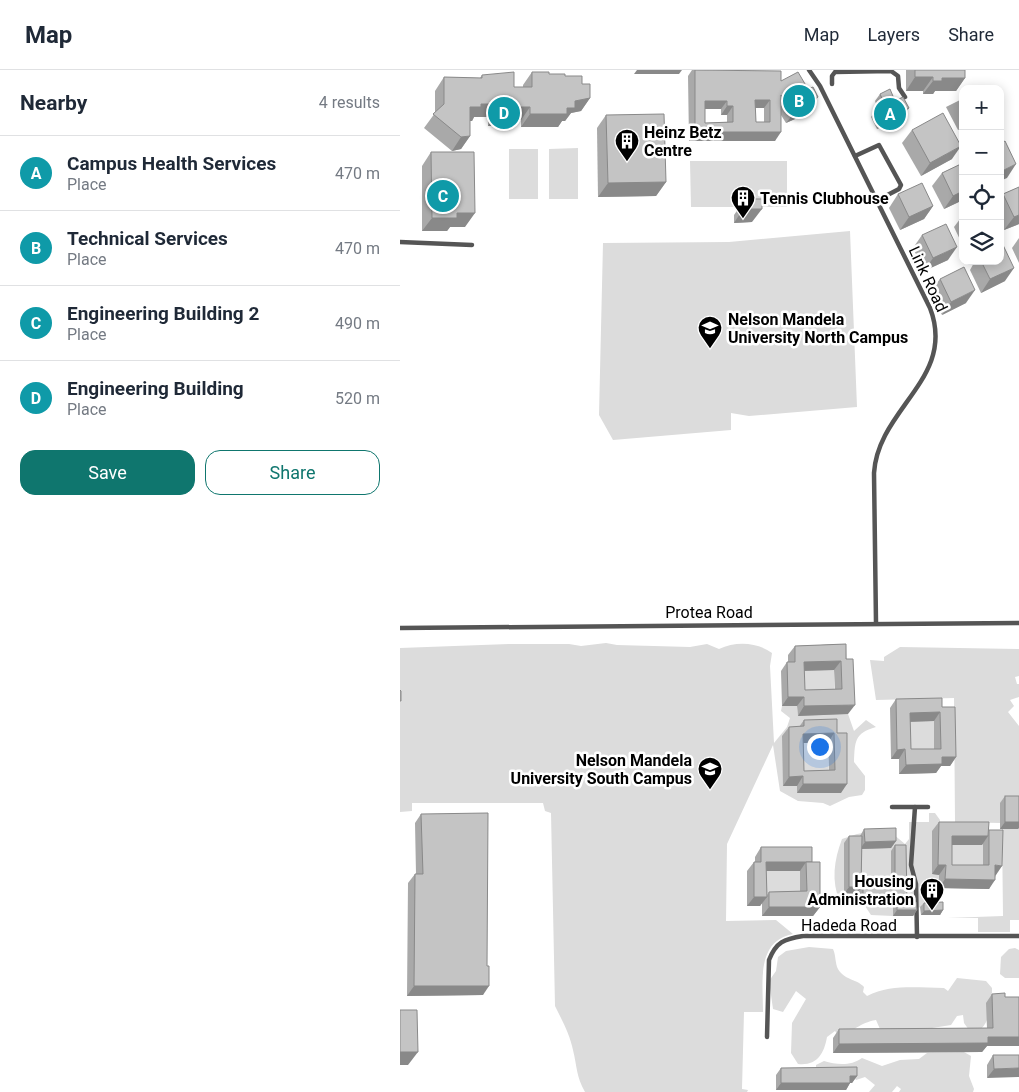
<!DOCTYPE html>
<meta charset="utf-8">
<style>
:root{--surface:#fff;--page:#f6f6f7;--text:#1f2937;--muted:#747a83;--line:#e0e1e3;--accent:#0f766e}
body{margin:0;font-family:Roboto,sans-serif;background:var(--page);color:var(--text)}
.controls{position:absolute;right:15px;top:15px;display:grid;overflow:hidden;border-radius:10px;box-shadow:0 2px 12px #0003}
.controls button{width:45px;height:45px;display:grid;place-items:center;padding:0;border:0;border-bottom:1px solid var(--line);background:var(--surface);color:var(--text);font:25px sans-serif}
.you{position:absolute;left:419px;top:676px;width:18px;height:18px;margin:-12px;border:4px solid #fff;border-radius:50%;background:#1a73e8;box-shadow:0 0 0 8px #1a73e833}
.badge{display:grid;place-items:center;width:32px;height:32px;border-radius:50%;background:var(--accent);color:#fff;font-size:16px;font-weight:700}
.pin{position:absolute;translate:-50% -50%;border:2px solid #fff;box-shadow:0 1px 5px #0006}
.list{margin:0;padding:0;list-style:none}
h2{display:flex;justify-content:space-between;align-items:center;height:65px;margin:0;padding:0 20px;font-size:21px}
h2 small{font-size:16px;font-weight:400;color:var(--muted)}
.list li{display:grid;grid-template-columns:32px 1fr auto;gap:15px;align-items:center;box-sizing:border-box;height:75px;padding:0 20px;border-top:1px solid var(--line)}
.list b{display:block;font-size:19px;white-space:nowrap}
.list p{margin:0;font-size:16px;white-space:nowrap;color:var(--muted)}
.list em{font-size:16px;font-style:normal;color:var(--muted)}
.actions{display:flex;gap:10px;padding:15px 20px}
.actions a{flex:1;padding:11px 0;border:1px solid var(--accent);border-radius:15px;text-align:center;font-size:18px;color:var(--accent)}
.actions .main{background:var(--accent);color:#fff}
.icon{flex:none;width:28px;height:28px;fill:none;stroke:currentColor;stroke-width:2;stroke-linecap:round;stroke-linejoin:round}
.map{position:relative;flex:none;width:619px;height:1022px;overflow:hidden}
header{display:flex;align-items:center;gap:30px;box-sizing:border-box;height:70px;padding:0 25px;background:var(--surface);border-bottom:1px solid var(--line)}
header strong{font-size:24px}
nav{display:flex;gap:28px;margin-inline-start:auto;font-size:18px}
main{display:flex}
aside{flex:1;background:var(--surface)}
.map>svg:first-child{display:block}
.green{fill:#dcdcdc;fill-rule:evenodd}
.water{fill:#a3a3a3}
.lines{fill:none;stroke-linecap:round;stroke-linejoin:round}
.lane{stroke:#555;stroke-width:4.5}
.wall{fill:#a9a9a9;fill-rule:evenodd}
.shaded-wall{fill:#898989}
.building{fill:#c4c4c4;stroke:#898989;fill-rule:evenodd}
.labels{text-anchor:middle;dominant-baseline:central;stroke-width:5;stroke-linejoin:round;paint-order:stroke}
.poi-label{font-size:16px;font-weight:bold;fill:#000;stroke:#fff;text-anchor:start}
.street-label{font-size:16px;fill:#000;stroke:#fff}
</style>
<header>
<strong>Map</strong>
<nav><a>Map</a><a>Layers</a><a>Share</a></nav>
</header>
<main>
<aside>
<h2>Nearby<small>4 results</small></h2>
<ul class="list">
<li><span class="badge" style="background:#0f9aa8">A</span><div><b>Campus Health Services</b><p>Place</p></div><em>470 m</em></li>
<li><span class="badge" style="background:#0f9aa8">B</span><div><b>Technical Services</b><p>Place</p></div><em>470 m</em></li>
<li><span class="badge" style="background:#0f9aa8">C</span><div><b>Engineering Building 2</b><p>Place</p></div><em>490 m</em></li>
<li><span class="badge" style="background:#0f9aa8">D</span><div><b>Engineering Building</b><p>Place</p></div><em>520 m</em></li>
</ul>
<div class="actions"><a class="main">Save</a><a>Share</a></div>
</aside>
<div class="map">
<svg width="619" height="1022" viewBox="0 0 619 1022">
<rect width="100%" height="100%" fill="#fff"/>
<g class="green">
<path d="M178,78V129H149V79Z"/>
<rect x="109" y="79" width="29" height="50"/>
<path d="M290,91H387V137H291Z"/>
<path d="M450,161L457,337L349,346L331,343V360L213,370L199,345L203,173L329,172Z"/>
<path d="M206,573L217,575L290,577L307,574L319,579C336,571 357,572 372,583L370,596L374,673L387,657L390,648L381,641L382,636H397L398,646L448,644L454,661L466,650L476,657C454,663 455,672 454,692L465,706V720L462,725L449,727L430,736L423,733L398,731L380,721L373,675L327,774L326,851L376,850L393,864C356,871 363,912 363,942H344L342,1019L348,1020L347,1022H185C176,1006 177,996 173,980C170,965 162,950 155,936L151,743L145,741L143,733H12V741L0,742V578L109,574H169L181,576ZM398,659L441,673V723H397Z"/>
<path d="M500,577L619,579V606L615,607L617,614H619V627L610,630L614,636L608,642L619,656V733L600,753L555,752L554,628L476,630L470,590L484,591V587Z"/>
<path d="M434,600L435,628L399,629L398,601Z"/>
<path d="M534,651L535,688H504V652Z"/>
<path d="M397,673H428L429,709L398,710Z"/>
<path d="M529,743H535L540,750L532,804L539,805V818H543L533,826L540,837L493,838V846L471,845L465,836L440,832C431,811 434,790 442,769L457,764L487,759L505,774L509,769V752H529Z"/>
<path d="M602,759H619V850H610V862H578V848H547L603,846Z"/>
<rect x="546" y="775" width="37" height="29"/>
<path d="M360,801H400V830L360,831Z"/>
<path d="M409,877L433,879C436,885 435,894 438,899C444,910 457,909 464,917L463,922L467,926C491,914 517,918 544,918L548,921L557,908L586,911L592,918C592,932 591,949 581,959L569,960L564,953L563,945L557,946L551,955L526,959H480L476,950C459,953 455,961 439,966L435,961L427,967C424,984 417,996 398,994L391,983L392,953L406,929L396,921L383,942L373,939L369,911L376,901L378,887L386,881Z"/>
<path d="M615,878L619,880V908H605L600,904L601,887L609,879Z"/>
<path d="M564,982L571,986L569,1006L574,1019L573,1022H499L501,1019L497,1016L492,1022H469L475,1015L465,1007L456,1010L452,1004L416,1005V995L424,991C437,995 451,996 462,988L482,996L500,990L519,989L527,983Z"/>
</g>
<path class="water" d="M560,30L563,35V58L558,60L546,37Z"/>
<g class="lines">
<g class="lane">
<path d="M409,0L420,16L530,238C557,308 478,338 474,403L476,553"/>
<path d="M432,14V6L435,2L491,1L498,6L499,18L505,27"/>
<path d="M455,86L479,75L501,115L499,119L476,131"/>
<path d="M0,172L72,175"/>
<path d="M0,558L619,553"/>
<path d="M492,737H528"/>
<path d="M515,737L511,795L516,814L517,867"/>
<path d="M367,967L369,890C376,872 384,869 403,866H619"/>
</g>
</g>
<g class="wall">
<path d="M292,0H304L381,11L408,19L418,27L412,35L400,42L395,49L386,53L381,45L375,71H289L288,6ZM355,38H364V52H356ZM305,39H321V45H327V52L305,53Z"/>
<path d="M506,0H565V8L556,21H535L533,24H523V21H506Z"/>
<path d="M132,2L165,6L182,14L190,28L181,41L171,43L165,51H162L158,57H121V50H110L106,56H88V47H74L72,51H70V66L61,79L52,81L24,58L35,43V21L44,7L80,8L82,5L114,17H123V15Z"/>
<path d="M480,24L495,31L504,45L477,59L471,47L476,40L478,39L475,31Z"/>
<path d="M206,45L266,112L256,126L198,127L197,58Z"/>
<path d="M512,60L552,89L521,106L502,73Z"/>
<path d="M31,82L65,157H50L47,161H22V96Z"/>
<path d="M563,93V130L544,139L532,116L542,103Z"/>
<path d="M619,117V154L604,160L600,152V128L603,124Z"/>
<path d="M498,124L533,136L524,149L500,160L489,138Z"/>
<path d="M351,129L352,152L334,153V145L343,132H349Z"/>
<path d="M563,145V176L554,157Z"/>
<path d="M522,165L548,190L524,201L513,178Z"/>
<path d="M619,168V193L612,178Z"/>
<path d="M575,191H600L605,211L581,223L570,200Z"/>
<path d="M540,209L566,233L542,245L530,222Z"/>
<path d="M446,574L448,644L398,646L397,636H382L381,601L387,592H388V585L395,576ZM434,600L435,619L405,620L404,601Z"/>
<path d="M496,629L542,637L556,687L550,696H541L536,703L499,704V689H491L490,638ZM534,651V679H511L510,652Z"/>
<path d="M404,650L437,663L441,723H397V716H383L382,666L389,657H399ZM403,673H428L429,700L404,701Z"/>
<path d="M605,726H619V758L618,759H600V733Z"/>
<path d="M21,744L87,896L83,925L7,926L8,813L15,804H16L15,753Z"/>
<path d="M539,752L588,761L596,805L589,819L539,818V805L532,804V761ZM583,774V795H552V775H582Z"/>
<path d="M464,759L496,771L491,778L462,779L461,816L463,813L491,815V781L495,775L507,832L517,840L513,846H493V832L459,833V820L457,824H444V773L449,766H460Z"/>
<path d="M361,777L412,792L420,837L413,846H362V833L360,836H347V801L354,792H355V787ZM366,801H400V821L369,822L367,825Z"/>
<path d="M524,833L543,840L540,845H521L520,837Z"/>
<path d="M592,924L605,927H619V976H587L582,982L433,983V968L439,959L587,958L586,933Z"/>
<path d="M593,985H619L587,1008V995Z"/>
<path d="M381,998L457,1006L452,1013H450L446,1020H376V1005Z"/>
</g>
<g class="shaded-wall">
<path d="M237,0H282L279,4H234Z"/>
<path d="M515,7H533L523,21H506Z"/>
<path d="M542,8H565L556,21H535L533,24H523L533,11Z"/>
<path d="M418,27L412,35L400,42L395,49L386,53L399,37Z"/>
<path d="M190,28L181,41L171,43L165,51H162L158,57H121L130,44L175,31Z"/>
<path d="M355,30H370L364,38H349Z"/>
<path d="M305,31H327L321,39H299Z"/>
<path d="M81,34H98L88,47H74L72,51H61L70,37Z"/>
<path d="M327,36H333L327,45H321Z"/>
<path d="M115,37H130L121,50H110L106,56H88L98,42Z"/>
<path d="M509,38L504,45L477,59L482,52Z"/>
<path d="M295,62H381L375,71H289Z"/>
<path d="M70,66L61,79L52,81L61,67Z"/>
<path d="M561,76L552,89L521,106L530,93Z"/>
<path d="M616,94L607,108L600,111V102Z"/>
<path d="M266,112L256,126L198,127L208,113Z"/>
<path d="M563,121V130L544,139L553,126Z"/>
<path d="M533,136L524,149L500,160L509,147Z"/>
<path d="M343,139H362L352,152L334,153Z"/>
<path d="M57,143H75L65,157H50L47,161H22L32,148Z"/>
<path d="M619,145V154L604,160L614,147Z"/>
<path d="M557,177L548,190L524,201L533,188Z"/>
<path d="M614,198L605,211L581,223L590,209Z"/>
<path d="M575,220L566,233L542,245L551,232Z"/>
<path d="M441,591L434,600L398,601L404,592Z"/>
<path d="M388,627H404L397,636H382Z"/>
<path d="M455,635L448,644L398,646L404,636Z"/>
<path d="M540,642L534,651L504,652L510,643Z"/>
<path d="M434,663L428,673H397L403,664Z"/>
<path d="M505,679L499,689H491L497,680Z"/>
<path d="M542,687H556L550,696H541L536,703L499,704L506,695Z"/>
<path d="M403,706L397,716H383L389,707Z"/>
<path d="M403,714H447L441,723H397Z"/>
<path d="M605,752H619V758L618,759H600Z"/>
<path d="M552,766H588L582,775H546Z"/>
<path d="M496,771L491,778L460,779L465,772Z"/>
<path d="M366,792H406L400,801H360Z"/>
<path d="M538,795H546L539,805L532,804Z"/>
<path d="M595,795L602,796L596,805H589Z"/>
<path d="M545,809L595,810L589,819L539,818Z"/>
<path d="M449,817H461L457,824H444Z"/>
<path d="M497,826L493,832L459,833L463,827Z"/>
<path d="M354,827H367L360,836H347Z"/>
<path d="M369,837H420L413,846H362Z"/>
<path d="M497,840H517L513,846H493Z"/>
<path d="M543,840L540,845H521L524,841Z"/>
<path d="M14,916H89L83,925L7,926Z"/>
<path d="M588,967H619V976H587L582,982L433,983L439,974Z"/>
<path d="M0,982H18L8,995H0Z"/>
<path d="M619,998V1007L587,1008L594,999Z"/>
<path d="M450,1006H457L452,1013H450L446,1020H376L381,1013Z"/>
</g>
<g class="building">
<path d="M295,0L381,1V11L398,2L408,19L413,17L418,27L399,37L401,40L392,45L381,25V62H295ZM355,30H370V52H356ZM305,31H327V36H333V52L305,53Z"/>
<path d="M515,0H565V8H542V11H533V7H515Z"/>
<path d="M114,2V17H132V2H149V4H165V6H182V14H190V28L175,31V38H167V44H130V37H115V42H98V34H81V37H70V66L61,67L33,44L44,34V7L82,8V5Z"/>
<path d="M490,19L495,31L503,27L509,38L482,52L476,40L485,35L480,24Z"/>
<path d="M543,43L561,76L530,93L512,60Z"/>
<path d="M264,44L266,112L208,113L206,45Z"/>
<path d="M605,71L616,94L600,102V74Z"/>
<path d="M31,82H74L75,143H57V148H32Z"/>
<path d="M563,93V121L553,126L542,103Z"/>
<path d="M522,113L533,136L509,147L498,124Z"/>
<path d="M619,117V145L614,147L603,124Z"/>
<path d="M351,129H362V139H343V132H351Z"/>
<path d="M546,154L557,177L533,188L522,165Z"/>
<path d="M603,175L614,198L590,209L581,191H600V176Z"/>
<path d="M564,197L575,220L551,232L540,209Z"/>
<path d="M446,574V589H453L455,635L404,636V627H388L387,592H395V576ZM441,591L442,619L405,620L404,592Z"/>
<path d="M0,620L1,621V631H0Z"/>
<path d="M542,628V637H555L556,687H542V694L506,695L505,679L497,680L496,629ZM540,642L541,679H511L510,643Z"/>
<path d="M437,649V663H447V714H403V706L389,707V657L404,656V650ZM434,663L435,700L404,701L403,664Z"/>
<rect x="605" y="726" width="14" height="26"/>
<path d="M88,743L87,896H89V916H14L15,804H23L21,744Z"/>
<path d="M539,752H589L588,766H552V795H589V760H603L602,796L595,795V810L545,809L546,795H538Z"/>
<path d="M496,758V771L465,772L464,759Z"/>
<path d="M449,766H462L461,817H449Z"/>
<path d="M495,775H506L507,832H516L517,840H497V826L463,827V813L495,815Z"/>
<path d="M361,777H412V792H366L367,827H354V792H361Z"/>
<path d="M406,792H420V837H369V822L407,821Z"/>
<path d="M543,832V840L524,841V833Z"/>
<path d="M605,923V927H619V967H588V973L439,974V959L593,958L592,924Z"/>
<path d="M0,940H17L18,982H0Z"/>
<path d="M593,985H619V998L594,999Z"/>
<path d="M457,997V1006H450V1013H381V998Z"/>
</g>
<defs>
<symbol id="building-pin" viewBox="-11 -11 22 30"><path d="M0 17L-7.5 6A9.5 9.5 0 1 1 7.5 6Z" fill="#000" stroke="#fff"/><path d="M-4-6H4V6H1V3H-1V6H-4ZM-2.5-4.3h1.7v1.8h-1.7ZM.8-4.3h1.7v1.8H.8ZM-2.5-1h1.7V.8h-1.7ZM.8-1h1.7V.8H.8Z" fill="#fff"/></symbol>
<symbol id="university-pin" viewBox="-11 -11 22 30"><path d="M0 17L-7.5 6A9.5 9.5 0 1 1 7.5 6Z" fill="#000" stroke="#fff"/><path d="M0-5L7-2L0 1L-7-2ZM-4 1L0 2.5L4 1V4Q0 6-4 4Z" fill="#fff"/></symbol>
</defs>
<g fill-rule="evenodd">
<use href="#building-pin" x="213" y="57" width="28" height="38"/>
<use href="#building-pin" x="329" y="114" width="28" height="38"/>
<use href="#university-pin" x="296" y="244" width="28" height="38"/>
<use href="#university-pin" x="296" y="685" width="28" height="38"/>
<use href="#building-pin" x="518" y="806" width="28" height="38"/>
</g>
<g class="labels">
<g class="poi-label">
<text x="244" y="62">Heinz Betz<tspan x="244" dy="18">Centre</tspan></text>
<text x="360" y="128">Tennis Clubhouse</text>
<text x="328" y="249">Nelson Mandela<tspan x="328" dy="18">University North Campus</tspan></text>
<text x="292" y="690" text-anchor="end">Nelson Mandela<tspan x="292" dy="18">University South Campus</tspan></text>
<text x="514" y="811" text-anchor="end">Housing<tspan x="514" dy="18">Administration</tspan></text>
</g>
<g class="street-label">
<text transform="translate(528 209) rotate(65)">Link Road</text>
<text x="309" y="542">Protea Road</text>
<text x="449" y="855">Hadeda Road</text>
</g>
</g>
</svg>
<div class="controls">
<button>+</button>
<button>−</button>
<button><svg class="icon" aria-label="locate" viewBox="0 0 24 24"><circle cx="12" cy="12" r="6"/><path d="M12 2v4M12 18v4M2 12h4M18 12h4"/></svg></button>
<button><svg class="icon" aria-label="layers" viewBox="0 0 24 24"><path d="M12 4l9 5-9 5-9-5zM3 14l9 5 9-5"/></svg></button>
</div>
<div class="you"></div>
<div class="pin badge" style="left:490px;top:44px;background:#0f9aa8">A</div>
<div class="pin badge" style="left:399px;top:31px;background:#0f9aa8">B</div>
<div class="pin badge" style="left:43px;top:126px;background:#0f9aa8">C</div>
<div class="pin badge" style="left:104px;top:43px;background:#0f9aa8">D</div>
</div>
</main>
